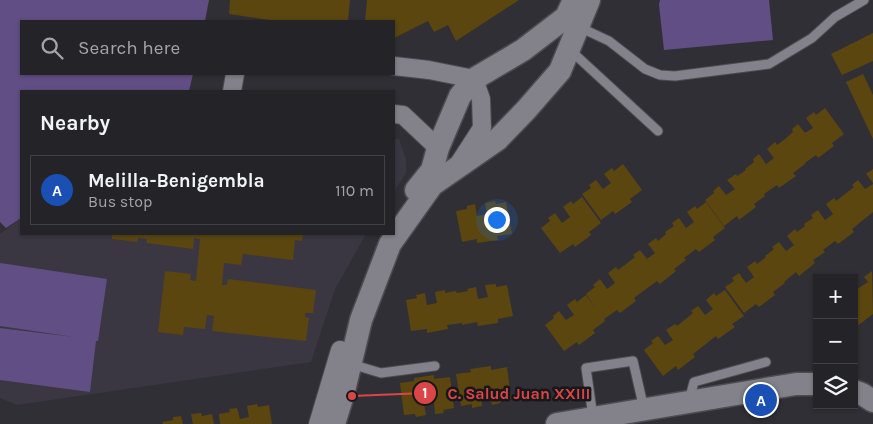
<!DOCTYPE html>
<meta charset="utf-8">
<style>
:root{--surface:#242328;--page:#2c2b30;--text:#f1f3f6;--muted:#a3a4a8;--line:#414045;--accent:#e0b034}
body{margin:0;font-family:Karla,sans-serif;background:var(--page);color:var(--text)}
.controls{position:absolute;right:15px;bottom:15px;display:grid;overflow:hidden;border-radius:0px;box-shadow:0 1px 4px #0004}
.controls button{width:45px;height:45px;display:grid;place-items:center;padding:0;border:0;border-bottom:1px solid var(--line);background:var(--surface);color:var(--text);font:25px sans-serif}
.you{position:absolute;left:496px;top:219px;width:18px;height:18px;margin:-12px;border:4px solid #fff;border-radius:50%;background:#1a73e8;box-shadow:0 0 0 8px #1a73e833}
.badge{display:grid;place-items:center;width:32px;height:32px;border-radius:50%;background:var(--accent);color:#fff;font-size:16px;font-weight:700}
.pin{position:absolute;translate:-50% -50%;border:2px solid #fff;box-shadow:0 1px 5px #0006}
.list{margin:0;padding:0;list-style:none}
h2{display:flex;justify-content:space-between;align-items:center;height:65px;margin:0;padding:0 20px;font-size:21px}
h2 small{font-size:16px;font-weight:400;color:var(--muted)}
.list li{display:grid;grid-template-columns:32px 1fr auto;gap:15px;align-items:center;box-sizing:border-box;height:70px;margin:0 10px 10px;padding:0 10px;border:1px solid var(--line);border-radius:0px}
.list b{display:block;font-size:19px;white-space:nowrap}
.list p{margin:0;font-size:16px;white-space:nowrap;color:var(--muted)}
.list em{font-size:16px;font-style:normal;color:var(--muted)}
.icon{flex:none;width:28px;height:28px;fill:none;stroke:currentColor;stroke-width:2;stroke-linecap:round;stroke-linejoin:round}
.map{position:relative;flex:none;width:873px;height:424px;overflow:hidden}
.search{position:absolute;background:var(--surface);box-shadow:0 1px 4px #0004;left:20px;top:20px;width:375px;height:55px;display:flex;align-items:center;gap:12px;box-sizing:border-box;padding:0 18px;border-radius:0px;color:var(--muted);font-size:19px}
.panel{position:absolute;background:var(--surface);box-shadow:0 1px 4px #0004;left:20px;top:90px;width:375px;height:145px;border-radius:0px}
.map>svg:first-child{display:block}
.built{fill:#3a3743}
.green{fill:#604e85}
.building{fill:#5b4610}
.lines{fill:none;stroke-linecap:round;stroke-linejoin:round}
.service-casing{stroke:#4c4b51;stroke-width:11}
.minor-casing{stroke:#4c4b51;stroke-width:20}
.tertiary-casing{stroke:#4c4b51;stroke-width:25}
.service{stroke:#838189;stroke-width:9}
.minor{stroke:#838189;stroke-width:18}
.tertiary{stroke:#838189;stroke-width:22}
.leader{fill:none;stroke:#da4647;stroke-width:2}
.callout-dot{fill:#da4647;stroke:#18171a;stroke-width:2}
.mark-label{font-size:15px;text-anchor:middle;font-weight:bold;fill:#fff}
.callout-label{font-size:16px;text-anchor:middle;font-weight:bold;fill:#da4647;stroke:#18171a;stroke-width:5;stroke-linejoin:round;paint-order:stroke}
</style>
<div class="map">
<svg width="873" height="424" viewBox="0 0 873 424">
<rect width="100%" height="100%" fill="#302f35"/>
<g class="built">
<path d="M394,139H399L406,159V173L394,191Z"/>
<path d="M21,218V234H366L335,289L311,362L17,405L0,398V234Z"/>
</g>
<g class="green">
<path d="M0,0H209L205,21H21V74H193L189,91H21V218L6,228L0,222Z"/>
<path d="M660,0H769L773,40L664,50L659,5Z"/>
<path d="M0,263L107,279L98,341H96L90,392L0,380V328L74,337L0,326Z"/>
</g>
<g class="building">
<path d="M230,0H350L348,21H277L229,14Z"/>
<path d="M367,0H519L456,41L448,25L434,32L428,21L394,38V21H365Z"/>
<path d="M873,33V61L842,75L831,54Z"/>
<path d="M863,74L873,95V139L846,82Z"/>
<path d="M825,108L844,134L832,143L834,146L818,158L816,155L805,163V164L793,173L796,176L779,188L777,185L764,194L765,196L754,204L756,207L739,220L737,216L724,226L705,200L714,193L713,191L719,186L726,195L735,189L727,180L736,174L737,176L746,170L745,169L754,162L753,159L759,154L766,164L774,158L767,149L775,142L777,145L785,139L793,132L792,129L798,124L805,133L813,128L806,118L814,112L816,115Z"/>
<path d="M623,164L642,190L630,199L632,202L615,214L613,211L601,220L582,194L591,188L589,185L596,180L603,189L611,183L604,174L612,168L614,171Z"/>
<path d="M873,169V183L866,174Z"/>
<path d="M858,180L865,189L873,184V212L852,229L854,232L838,244L835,241L823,250L825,252L813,260L815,263L799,276L796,272L784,282L785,283L773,292L775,295L759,307L756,304L744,313L725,287L734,281L732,278L739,273L746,283L754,277L747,267L755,261L757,264L766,257L765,256L774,249L772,247L779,242L786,251L794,245L787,236L795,229L797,232L805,226L804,224L813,218L811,215L818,210L825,220L833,214L826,204L834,198L836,201L854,187L852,185Z"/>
<path d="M582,197L601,223L589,232L591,235L575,247L573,244L560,253L541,228L550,221L548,218L555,213L562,223L570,217L563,207L571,201L573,204Z"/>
<path d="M495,201L496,204L506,202L512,234L497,236L498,240L477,243V239L462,242L456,211L467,209V206L475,204L477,216L487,214L485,203Z"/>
<path d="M706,202L725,228L713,237L715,240L699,252L696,249L684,258L686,260L674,269L676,271L660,284L657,281L646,289L634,298L636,301L620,313L617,310L604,319L605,321L593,330L595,333L579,345L577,342L564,351L545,325L554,318L553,316L559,311L566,320L574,315L567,305L575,299L577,302L586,295L597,310L586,294L595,287L593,285L600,279L607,289L615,283L608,273L616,267L618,270L626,264L635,257L633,255L640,250L647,259L655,253L648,244L656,238L658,241L666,234L665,232L674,226L672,223L679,218L686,228L694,222L687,212L695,206L697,209Z"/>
<path d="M112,234H303L302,241L295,240L293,260L243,254L241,265L224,263L222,285H227L228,279L316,290L313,313H305V317L309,318L306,341L212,331L214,316L207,315L205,329L184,327L183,335L158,332L165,271L191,274L190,280L196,281L200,239L194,238L193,249L147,243V239L138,238L137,242L112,239Z"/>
<path d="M872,271L873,314L856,327L859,330L854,333V291L868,282L864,277Z"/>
<path d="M496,284V287L507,285L513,316L498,319V323L478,326L477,322L462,325V323L447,325L448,329L427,333V329L411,331L406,300L417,298L416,295L425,293L427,305L437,303L435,292L445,290V293L456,291L457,293L468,291L467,289L476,287L478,299L488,297L485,285Z"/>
<path d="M725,290L744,316L732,324L735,327L718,339L716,336L693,354L695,357L678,370L676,366L663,376L644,350L653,343L651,341L658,336L665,345L673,340L666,330L675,324L677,326L693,313L691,311L698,306L705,315L713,309L706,300L714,293L716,296Z"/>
<path d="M491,366V370L507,367L511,399L500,400V403L492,405L490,393L481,394L482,406L472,408V404L461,406L456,374L471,372L470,369Z"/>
<path d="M434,375V379L450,377L454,408L443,410L444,413L435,414L434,402L424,404L426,415L416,417L415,414L404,415L400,383L414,381V378Z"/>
<path d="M257,404L258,407L269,405L272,424H220L219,414L230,412L229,409L237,408L240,419L249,417L247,406Z"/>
<path d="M201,413L202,416L212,414L214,424H193L191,414Z"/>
<path d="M181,416L183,424H163L162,422L173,420V417Z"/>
</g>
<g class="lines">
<defs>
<g id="service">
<path d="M579,27L609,41L645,69L660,75L675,76L769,64L812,38L835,17L864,0"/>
<path d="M569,49L658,131"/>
<path d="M351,364L381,373L435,366"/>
<path d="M689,401L694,382L766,362"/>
<path d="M593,417L586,368L633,361L644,409"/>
</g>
<g id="minor">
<path d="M394,66L429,70L474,79L481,99L482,128L460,162"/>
<path d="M232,91L235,74"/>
<path d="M394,114L403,115L438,148"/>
<path d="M318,424L340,350"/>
</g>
<g id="tertiary">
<path d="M416,190L432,170L438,148L460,96L474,79L523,50L566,17L574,0"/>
<path d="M854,391L862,394L873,401"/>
<path d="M334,424L343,395L361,320L390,244L432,185L497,140L526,110L560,71L589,0"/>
<path d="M557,424L796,384H817"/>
</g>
</defs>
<use href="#service" class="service-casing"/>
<use href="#minor" class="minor-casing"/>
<use href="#tertiary" class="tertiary-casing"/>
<use href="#service" class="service"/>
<use href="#minor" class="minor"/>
<use href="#tertiary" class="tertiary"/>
</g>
<path class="leader" d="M352 396L425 393"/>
<g class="callout-dot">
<circle cx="352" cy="396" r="5"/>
<circle cx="425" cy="393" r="12"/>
</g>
<g class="mark-label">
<text x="425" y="398">1</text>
</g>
<g class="callout-label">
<text x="519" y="399">C. Salud Juan XXIII</text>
</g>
</svg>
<div class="controls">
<button>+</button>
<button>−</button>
<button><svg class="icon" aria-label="layers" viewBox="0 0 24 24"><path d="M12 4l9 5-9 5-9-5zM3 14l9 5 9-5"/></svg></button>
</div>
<div class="you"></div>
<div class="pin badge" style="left:761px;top:400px;background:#1a4fb4">A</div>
<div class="search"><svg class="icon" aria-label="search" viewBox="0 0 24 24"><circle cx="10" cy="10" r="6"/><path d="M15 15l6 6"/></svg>Search here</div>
<section class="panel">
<h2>Nearby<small></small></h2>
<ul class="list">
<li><span class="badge" style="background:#1a4fb4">A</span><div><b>Melilla-Benigembla</b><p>Bus stop</p></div><em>110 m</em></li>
</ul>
</section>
</div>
